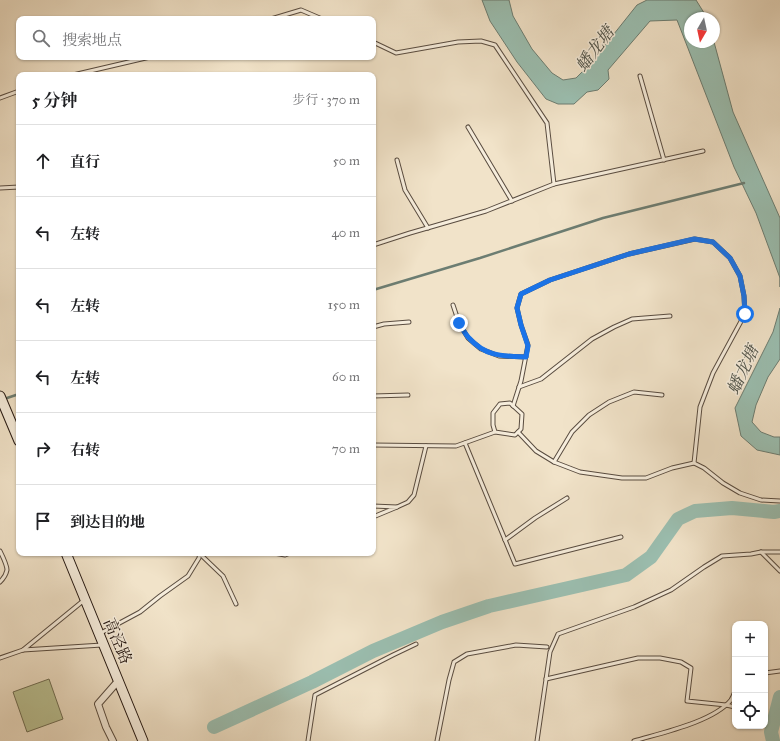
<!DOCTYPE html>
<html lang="zh">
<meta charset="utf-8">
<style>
:root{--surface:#fff;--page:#f6f6f6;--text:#202124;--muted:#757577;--line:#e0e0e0}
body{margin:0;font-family:"IM FELL Great Primer","Noto Serif SC",serif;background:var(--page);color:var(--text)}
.controls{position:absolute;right:12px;bottom:12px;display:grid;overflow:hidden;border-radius:8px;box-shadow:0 1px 3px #0004}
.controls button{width:36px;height:36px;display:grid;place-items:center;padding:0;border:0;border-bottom:1px solid var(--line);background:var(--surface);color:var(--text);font:20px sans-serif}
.compass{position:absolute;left:684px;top:12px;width:36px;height:36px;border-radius:50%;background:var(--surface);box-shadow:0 1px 3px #0004;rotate:189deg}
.stop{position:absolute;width:12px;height:12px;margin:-9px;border:3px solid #1a73e8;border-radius:50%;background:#fff}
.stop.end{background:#1a73e8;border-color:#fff;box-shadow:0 1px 4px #0008}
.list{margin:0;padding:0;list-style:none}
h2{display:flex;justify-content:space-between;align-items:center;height:52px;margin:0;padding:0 16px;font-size:17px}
h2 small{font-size:13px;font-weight:400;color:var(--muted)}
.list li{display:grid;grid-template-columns:26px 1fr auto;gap:12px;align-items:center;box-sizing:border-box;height:72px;padding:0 16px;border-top:1px solid var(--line)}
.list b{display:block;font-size:15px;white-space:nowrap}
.list em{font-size:13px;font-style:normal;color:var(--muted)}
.icon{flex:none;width:22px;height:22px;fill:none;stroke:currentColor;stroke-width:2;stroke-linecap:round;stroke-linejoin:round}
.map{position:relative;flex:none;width:780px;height:741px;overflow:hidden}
.search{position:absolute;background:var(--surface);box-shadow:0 1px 3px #0004;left:16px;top:16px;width:360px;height:44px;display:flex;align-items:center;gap:10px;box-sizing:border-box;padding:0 14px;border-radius:8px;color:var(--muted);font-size:15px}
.panel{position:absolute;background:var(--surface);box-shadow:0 1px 3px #0004;left:16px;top:72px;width:360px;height:484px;border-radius:8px}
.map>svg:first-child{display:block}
.green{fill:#bbc395;stroke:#706e54}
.water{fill:#9bbfb1;stroke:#6c7d72}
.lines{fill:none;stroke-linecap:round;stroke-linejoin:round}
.stream{stroke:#6c7d72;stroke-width:2.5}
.river{stroke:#9bbfb1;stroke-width:14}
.lane-casing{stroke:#594c40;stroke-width:5}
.street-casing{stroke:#594c40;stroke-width:8}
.secondary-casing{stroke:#261913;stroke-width:11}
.lane{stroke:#f6eddc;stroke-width:3}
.street{stroke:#f6eddc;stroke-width:6}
.secondary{stroke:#f6eddc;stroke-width:9}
.route{stroke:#1a73e8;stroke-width:5}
.labels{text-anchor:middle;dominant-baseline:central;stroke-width:3;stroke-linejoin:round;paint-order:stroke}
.street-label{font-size:16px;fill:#261913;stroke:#f6eddc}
.water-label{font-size:17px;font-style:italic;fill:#4f534a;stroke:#f6eddc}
</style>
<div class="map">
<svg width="780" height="741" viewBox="0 0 780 741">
<rect width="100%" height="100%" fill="#f1e3c9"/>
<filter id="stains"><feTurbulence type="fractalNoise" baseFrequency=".005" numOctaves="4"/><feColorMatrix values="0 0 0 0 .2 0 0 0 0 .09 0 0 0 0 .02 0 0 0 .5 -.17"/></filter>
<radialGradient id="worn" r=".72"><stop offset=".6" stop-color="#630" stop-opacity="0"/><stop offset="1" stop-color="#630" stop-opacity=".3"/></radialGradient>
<path class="green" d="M49,679L63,719L27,732L13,692Z"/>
<g class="water">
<path d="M482,0H509L513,16L532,49L552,73L563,80L576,78L590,64L637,5L647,0H696L706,16L707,18H690V42H714L733,112L780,218V287V278L756,213L734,167L677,20L650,21L608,70L609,79L598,90L587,92L574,104H558L546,99L517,62L490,21Z"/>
<path d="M780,308V359L768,377L756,405L752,422L761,432L774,437H780V455L757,450L741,436L735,408L773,332Z"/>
</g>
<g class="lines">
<g class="stream">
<path d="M373,290L480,258L603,218L744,183"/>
<path d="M4,399L19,394"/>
</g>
<g class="river">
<path d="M214,727L312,682L373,651L442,622L489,606L626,575L651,557L678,519L695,511L732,508L774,512L780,511"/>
<path d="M773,741L771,732L780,697"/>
</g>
<defs>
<g id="lane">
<path d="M271,19L301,10L322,19"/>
<path d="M373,42L396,53L458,42L481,41L495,45L547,123L554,184L486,211L410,233L373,245"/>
<path d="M73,75L150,57"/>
<path d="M640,76L664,160"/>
<path d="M0,98L19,91"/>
<path d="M468,127L512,201"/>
<path d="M397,160L405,190L428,228"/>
<path d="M554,184L703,151"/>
<path d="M0,188L19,187"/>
<path d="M453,305L459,323L468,338L481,349L499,356L526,357"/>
<path d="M373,327L384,324L409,322"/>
<path d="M519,387L541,379L592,339L614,327L632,319L670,316"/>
<path d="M373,396L408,395"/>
<path d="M513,406L521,381L528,345L521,325L517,308L521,294L550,280L629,254L695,239L713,242L730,258L740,276L744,296L745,314L713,373L700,407L694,463L704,468L723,483L740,493L761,500L780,501"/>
<path d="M518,432L536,451L554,462L580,472L622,478H646L672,468L694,463"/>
<path d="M465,443L515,564L621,537"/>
<path d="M373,445L456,446L495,432L515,435L521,429L522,414L510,403L500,404L493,413V425L495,432"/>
<path d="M554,462L572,432L589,415L609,402L634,392L662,395"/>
<path d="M373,506L397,507L373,517"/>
<path d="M397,507L408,502L414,495L426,446"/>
<path d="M505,540L535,518L567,498"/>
<path d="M0,551C2,555 7,566 7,570C6,575 3,579 0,582"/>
<path d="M761,552L780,571"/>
<path d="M274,553L285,555L290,553"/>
<path d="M200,554L223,576L236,604"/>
<path d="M99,634L140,612L160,596L188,576L199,558L200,553"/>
<path d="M23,650L83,601"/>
<path d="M0,658L23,650L102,645"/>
<path d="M765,673L780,671"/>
<path d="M546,679L638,658H660L681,662L691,668L687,701L726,705L735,707"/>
<path d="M308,741L315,695L393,655L416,644"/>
<path d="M437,741L449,680L454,662L467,654L516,645L547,647"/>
<path d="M537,741L550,652L558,634L634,607L671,590L704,567L722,556L751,554L761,552H780"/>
<path d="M634,741C661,733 713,722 731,700C733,697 734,694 735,691"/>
</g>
<path id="street" d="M113,741L106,727L98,704L119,680"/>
<g id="secondary">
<path d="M0,396L19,441"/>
<path d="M66,553L143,741"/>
</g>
</defs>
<use href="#lane" class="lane-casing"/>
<use href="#street" class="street-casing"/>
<use href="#secondary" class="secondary-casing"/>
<use href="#lane" class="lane"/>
<use href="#street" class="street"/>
<use href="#secondary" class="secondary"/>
</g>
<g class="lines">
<path class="route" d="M459,323C462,328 465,334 469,338C486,357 503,356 526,357L528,346L521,325L517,308L521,294L550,280L629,254L694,239L713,242L730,258L740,276L744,296L745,314"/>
</g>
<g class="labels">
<g class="street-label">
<text transform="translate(118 641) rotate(67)">高泾路</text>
</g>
<g class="water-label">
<text transform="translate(595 49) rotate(-53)">蟠龙塘</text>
<text transform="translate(743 370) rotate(-65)">蟠龙塘</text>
</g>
</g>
<rect width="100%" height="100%" filter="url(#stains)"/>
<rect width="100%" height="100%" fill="url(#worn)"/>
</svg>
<div class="controls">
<button>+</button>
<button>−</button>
<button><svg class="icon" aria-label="locate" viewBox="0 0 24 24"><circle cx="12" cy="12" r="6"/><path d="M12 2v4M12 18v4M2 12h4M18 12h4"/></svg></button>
</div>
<svg class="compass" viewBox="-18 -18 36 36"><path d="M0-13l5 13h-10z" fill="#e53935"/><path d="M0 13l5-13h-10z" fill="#757577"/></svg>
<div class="stop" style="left:745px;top:314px"></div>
<div class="stop end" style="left:459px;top:323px"></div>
<div class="search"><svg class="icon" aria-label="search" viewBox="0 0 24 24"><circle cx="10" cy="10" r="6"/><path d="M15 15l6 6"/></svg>搜索地点</div>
<section class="panel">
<h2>5 分钟<small>步行 · 370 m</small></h2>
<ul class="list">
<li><svg class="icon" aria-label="ahead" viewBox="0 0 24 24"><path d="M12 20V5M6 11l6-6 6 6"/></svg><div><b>直行</b></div><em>50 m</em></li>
<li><svg class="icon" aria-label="left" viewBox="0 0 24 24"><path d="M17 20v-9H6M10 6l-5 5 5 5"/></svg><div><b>左转</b></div><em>40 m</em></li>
<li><svg class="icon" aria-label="left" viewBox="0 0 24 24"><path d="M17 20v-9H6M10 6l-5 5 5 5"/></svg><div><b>左转</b></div><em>150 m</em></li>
<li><svg class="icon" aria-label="left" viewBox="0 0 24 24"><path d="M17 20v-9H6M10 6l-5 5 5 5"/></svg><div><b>左转</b></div><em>60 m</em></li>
<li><svg class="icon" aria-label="right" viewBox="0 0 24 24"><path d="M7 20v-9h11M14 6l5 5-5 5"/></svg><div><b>右转</b></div><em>70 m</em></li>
<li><svg class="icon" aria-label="arrive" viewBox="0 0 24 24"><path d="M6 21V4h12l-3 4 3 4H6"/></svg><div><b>到达目的地</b></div></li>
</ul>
</section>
</div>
